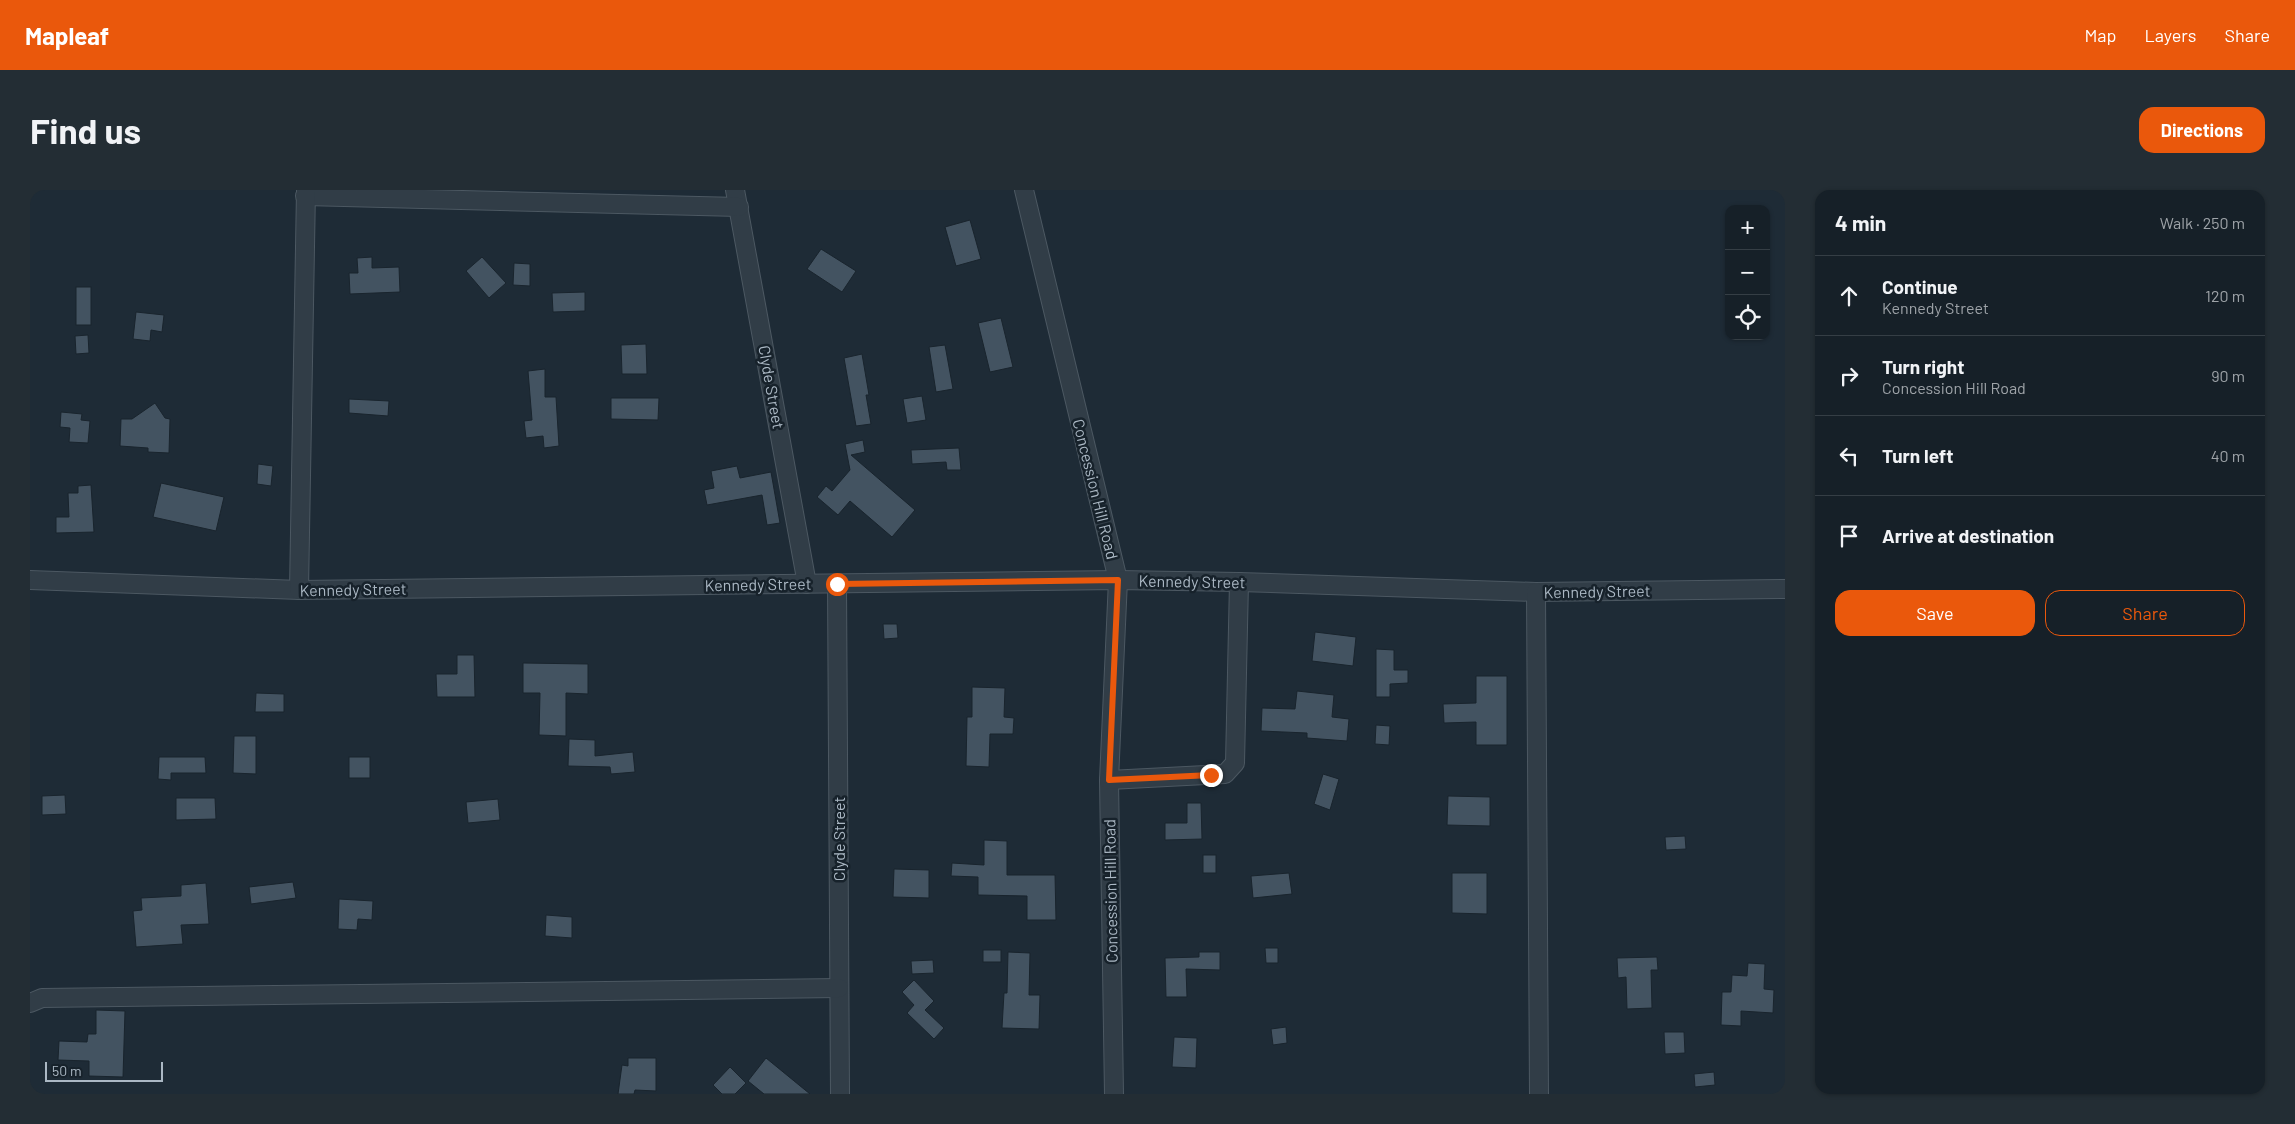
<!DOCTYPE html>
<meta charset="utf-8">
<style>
:root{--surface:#162028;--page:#232d34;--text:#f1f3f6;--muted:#9ea3a8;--line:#353e45;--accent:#ea580c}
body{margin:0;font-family:Barlow,sans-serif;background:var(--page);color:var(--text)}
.controls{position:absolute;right:15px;top:15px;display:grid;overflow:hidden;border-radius:10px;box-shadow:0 1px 4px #0004}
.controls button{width:45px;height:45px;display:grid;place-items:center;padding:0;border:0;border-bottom:1px solid var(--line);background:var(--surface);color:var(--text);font:25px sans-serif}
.scale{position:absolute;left:15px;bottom:12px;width:118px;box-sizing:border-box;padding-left:5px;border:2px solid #abb8c4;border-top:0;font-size:14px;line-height:18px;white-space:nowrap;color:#abb8c4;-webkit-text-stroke:4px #17222b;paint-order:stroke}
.stop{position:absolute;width:15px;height:15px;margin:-11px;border:4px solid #ea580c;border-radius:50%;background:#fff}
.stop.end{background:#ea580c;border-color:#fff;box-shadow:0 1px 5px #0008}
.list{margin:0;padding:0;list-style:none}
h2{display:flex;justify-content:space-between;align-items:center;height:65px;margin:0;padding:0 20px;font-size:21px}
h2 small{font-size:16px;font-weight:400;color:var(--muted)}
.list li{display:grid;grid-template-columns:32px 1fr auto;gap:15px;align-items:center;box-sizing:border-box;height:80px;padding:0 20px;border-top:1px solid var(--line)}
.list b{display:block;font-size:19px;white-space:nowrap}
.list p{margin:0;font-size:16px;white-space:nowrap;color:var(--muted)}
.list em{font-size:16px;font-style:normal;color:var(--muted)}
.actions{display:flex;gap:10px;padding:15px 20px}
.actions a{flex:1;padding:11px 0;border:1px solid var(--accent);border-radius:15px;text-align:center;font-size:18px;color:var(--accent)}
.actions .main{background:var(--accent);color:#fff}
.icon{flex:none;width:28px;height:28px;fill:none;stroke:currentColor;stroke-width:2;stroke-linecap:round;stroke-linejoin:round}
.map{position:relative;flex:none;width:1755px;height:904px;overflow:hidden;border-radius:15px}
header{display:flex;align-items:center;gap:30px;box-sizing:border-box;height:70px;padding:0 25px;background:var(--accent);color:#fff}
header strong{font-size:24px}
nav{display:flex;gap:28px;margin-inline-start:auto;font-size:18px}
.intro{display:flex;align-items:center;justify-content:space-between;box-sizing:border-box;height:120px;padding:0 30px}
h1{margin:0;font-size:35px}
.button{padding:12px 22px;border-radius:15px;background:var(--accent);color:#fff;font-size:18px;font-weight:700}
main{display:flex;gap:30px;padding:0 30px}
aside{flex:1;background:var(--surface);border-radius:15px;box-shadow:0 1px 4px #0004}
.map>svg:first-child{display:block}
.building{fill:#435361;stroke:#19242d}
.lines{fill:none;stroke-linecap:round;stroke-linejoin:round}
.minor-casing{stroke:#4c5862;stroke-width:20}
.minor{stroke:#313d47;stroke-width:18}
.route{stroke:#ea580c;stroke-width:6}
.labels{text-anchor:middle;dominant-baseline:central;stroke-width:5;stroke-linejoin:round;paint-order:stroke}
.street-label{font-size:16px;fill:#abb8c4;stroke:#17222b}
</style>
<header>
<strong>Mapleaf</strong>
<nav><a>Map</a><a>Layers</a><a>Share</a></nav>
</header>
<div class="intro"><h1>Find us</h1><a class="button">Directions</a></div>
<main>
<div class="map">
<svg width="1755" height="904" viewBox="0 0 1755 904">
<rect width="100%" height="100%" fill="#1e2b36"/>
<g class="building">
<path d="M940,30L951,69L926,76L915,37Z"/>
<path d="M791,59L826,81L812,102L777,79Z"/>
<path d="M342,67V78L369,77L370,102L320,104L319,83H328L327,68Z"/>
<path d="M452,67L476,93L459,108L436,81Z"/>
<path d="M484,73L500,74V96L483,95Z"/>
<rect x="46" y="97" width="15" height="38"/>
<path d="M555,102V121L523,122L522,103Z"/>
<path d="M106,122L134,125L132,142L121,140L120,151L103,149Z"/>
<path d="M971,128L983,177L960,182L948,133Z"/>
<path d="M58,145L59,163L46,164L45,146Z"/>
<path d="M616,154L617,184H592L591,155Z"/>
<path d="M915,155L923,199L906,202L899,157Z"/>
<path d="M832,164L839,205H836L841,234L826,236L814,168Z"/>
<path d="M515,179V207H526L529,256L514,258L513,246L496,248L494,231L502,230L498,181Z"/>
<path d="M892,206L896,230L877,233L873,209Z"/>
<path d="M581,208H629L628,230L581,229Z"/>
<path d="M319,209L359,211L358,226L319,223Z"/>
<path d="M125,213L135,228L140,229L139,263L118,262V258L90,256L91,229H102Z"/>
<path d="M31,222L52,224L51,230L60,231L58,253L39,252L40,238L30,237Z"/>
<path d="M833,250L835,262L821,265L885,320L862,347L820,311L808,325L787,307L796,296L802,301L820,280L815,254Z"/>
<path d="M929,258L931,280H917L916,272L882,274L881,260Z"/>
<path d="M228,274L243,276L241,296L227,294Z"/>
<path d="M707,276L710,288L741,282L750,333L737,335L732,305L677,315L674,300L684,298L681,281Z"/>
<path d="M131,293L194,307L186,341L123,327Z"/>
<path d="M61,295L64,342L26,343V327H39L38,303H48V296Z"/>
<path d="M853,434H867L868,448L854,449Z"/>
<path d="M1285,442L1326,447L1323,476L1282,471Z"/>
<path d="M1346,459L1364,460V480H1378V493L1360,494V507H1346Z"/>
<path d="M427,465H444L445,507H407L406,484H427Z"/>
<path d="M493,473L558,474V504L536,503V546L509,545L510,503H493Z"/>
<path d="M1446,486H1477V555H1446V532L1414,533L1413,514L1446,513Z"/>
<path d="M942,497L975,498L974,527L984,528L983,544H960L959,577L936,576L937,527H942Z"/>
<path d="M1267,501L1304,505L1302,527L1319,529L1317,551L1277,548V543L1231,541L1232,518L1265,519Z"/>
<path d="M226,503L254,504V522H225Z"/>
<path d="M1346,535L1360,536L1359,555L1345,554Z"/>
<path d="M204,546H226V584L203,583Z"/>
<path d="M539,549L565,550V566L603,562L605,582L581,584L580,577L538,576Z"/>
<path d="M129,567H175L176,583H141V590L128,589Z"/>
<rect x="319" y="567" width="21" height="21"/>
<path d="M1293,584L1309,589L1300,620L1284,614Z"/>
<path d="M35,605L36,624L12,625V606Z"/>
<path d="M1418,606L1460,607V636L1417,635Z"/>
<path d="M146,608H185L186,629L146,630Z"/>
<path d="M468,609L470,630L438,633L436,612Z"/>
<path d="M1157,613H1171L1172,649L1135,650V633H1157Z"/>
<path d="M1655,646L1656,659L1636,660L1635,647Z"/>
<path d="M954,650L977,651V685H1025L1026,730H997V706L948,705V687L921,686L922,673L954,675Z"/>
<rect x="1173" y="665" width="13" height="18"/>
<path d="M864,679L899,680V708L863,707Z"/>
<path d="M1259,683L1262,704L1223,708L1221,686Z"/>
<path d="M1422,683H1457V724L1422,723Z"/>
<path d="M263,692L266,708L221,714L219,697Z"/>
<path d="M176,693L179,734L151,735L153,754L106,757L103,721L112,720L111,708L151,706V695Z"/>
<path d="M309,709L343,711L342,730L328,729L327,740L308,739Z"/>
<path d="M516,725L542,727V748L515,746Z"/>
<path d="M1235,758H1248V773H1236Z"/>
<rect x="953" y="760" width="18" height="12"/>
<path d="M978,762L1000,763L999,805H1010L1009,839L972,838L974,803H977Z"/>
<path d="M1169,762H1190V780L1156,779L1157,807H1136L1135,768L1169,767Z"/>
<path d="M1627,767L1628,780H1621L1622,818L1597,819L1596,787L1588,788L1587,768Z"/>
<path d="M903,770L904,783L882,784L881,771Z"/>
<path d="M1718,773L1735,774L1734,799L1744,800L1743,823L1711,821V836L1691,835L1692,802H1701L1702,785L1717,786Z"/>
<path d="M884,790L904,811L895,820L914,838L904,849L877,823L884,815L872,802Z"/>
<path d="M66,820L95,821L93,887L59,886V871L28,870L29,851L57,852L58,844H66Z"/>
<path d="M1256,837L1257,853L1243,855L1241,839Z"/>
<path d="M1634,842H1654L1655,863L1635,864Z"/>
<path d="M1144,847L1167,848L1166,878L1142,877Z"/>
<path d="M598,868H626V901L605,900L604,904H588L592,875L598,876Z"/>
<path d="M736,868L780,904H734L718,891Z"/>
<path d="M700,877L716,893L705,904H692L683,895Z"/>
<path d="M1684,882L1685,895L1665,897L1664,884Z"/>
</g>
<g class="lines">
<defs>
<g id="minor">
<path d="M705,0L777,394"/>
<path d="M994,0L1088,390L1079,590L1084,904"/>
<path d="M275,6L709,17"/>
<path d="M0,390L269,400L1088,390L1209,392L1506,402L1755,399"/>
<path d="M807,394L810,904"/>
<path d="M269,400L276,0"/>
<path d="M1506,402L1509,904"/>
<path d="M1079,590L1195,584L1205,573L1209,392"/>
<path d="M0,813L12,808L809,798"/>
</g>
</defs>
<use href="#minor" class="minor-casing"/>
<use href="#minor" class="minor"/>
</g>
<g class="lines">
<path class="route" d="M807,394L1088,390L1079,590L1181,585"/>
</g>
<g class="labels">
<g class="street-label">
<text transform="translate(742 197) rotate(80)">Clyde Street</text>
<text transform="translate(1066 299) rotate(76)">Concession Hill Road</text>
<text transform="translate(1162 391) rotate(1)">Kennedy Street</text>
<text transform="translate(728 394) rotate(-1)">Kennedy Street</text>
<text transform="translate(323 399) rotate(-1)">Kennedy Street</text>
<text transform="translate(1567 401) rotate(-1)">Kennedy Street</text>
<text transform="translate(808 649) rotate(-90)">Clyde Street</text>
<text transform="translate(1080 701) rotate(-91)">Concession Hill Road</text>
</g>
</g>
</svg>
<div class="controls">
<button>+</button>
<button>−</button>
<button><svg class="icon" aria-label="locate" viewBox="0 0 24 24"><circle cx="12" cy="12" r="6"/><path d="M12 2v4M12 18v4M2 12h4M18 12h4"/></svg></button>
</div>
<div class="scale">50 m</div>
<div class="stop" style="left:807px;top:394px"></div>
<div class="stop end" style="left:1181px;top:585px"></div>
</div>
<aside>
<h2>4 min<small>Walk · 250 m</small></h2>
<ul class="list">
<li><svg class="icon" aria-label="ahead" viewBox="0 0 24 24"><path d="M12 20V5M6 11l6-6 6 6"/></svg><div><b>Continue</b><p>Kennedy Street</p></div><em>120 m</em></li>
<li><svg class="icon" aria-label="right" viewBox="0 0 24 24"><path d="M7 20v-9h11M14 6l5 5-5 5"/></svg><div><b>Turn right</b><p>Concession Hill Road</p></div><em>90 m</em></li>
<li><svg class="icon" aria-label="left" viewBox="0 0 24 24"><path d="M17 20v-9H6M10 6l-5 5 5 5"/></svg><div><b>Turn left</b></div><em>40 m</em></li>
<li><svg class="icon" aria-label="arrive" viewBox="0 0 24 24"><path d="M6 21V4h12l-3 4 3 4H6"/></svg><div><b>Arrive at destination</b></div></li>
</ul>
<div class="actions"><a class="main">Save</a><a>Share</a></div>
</aside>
</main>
